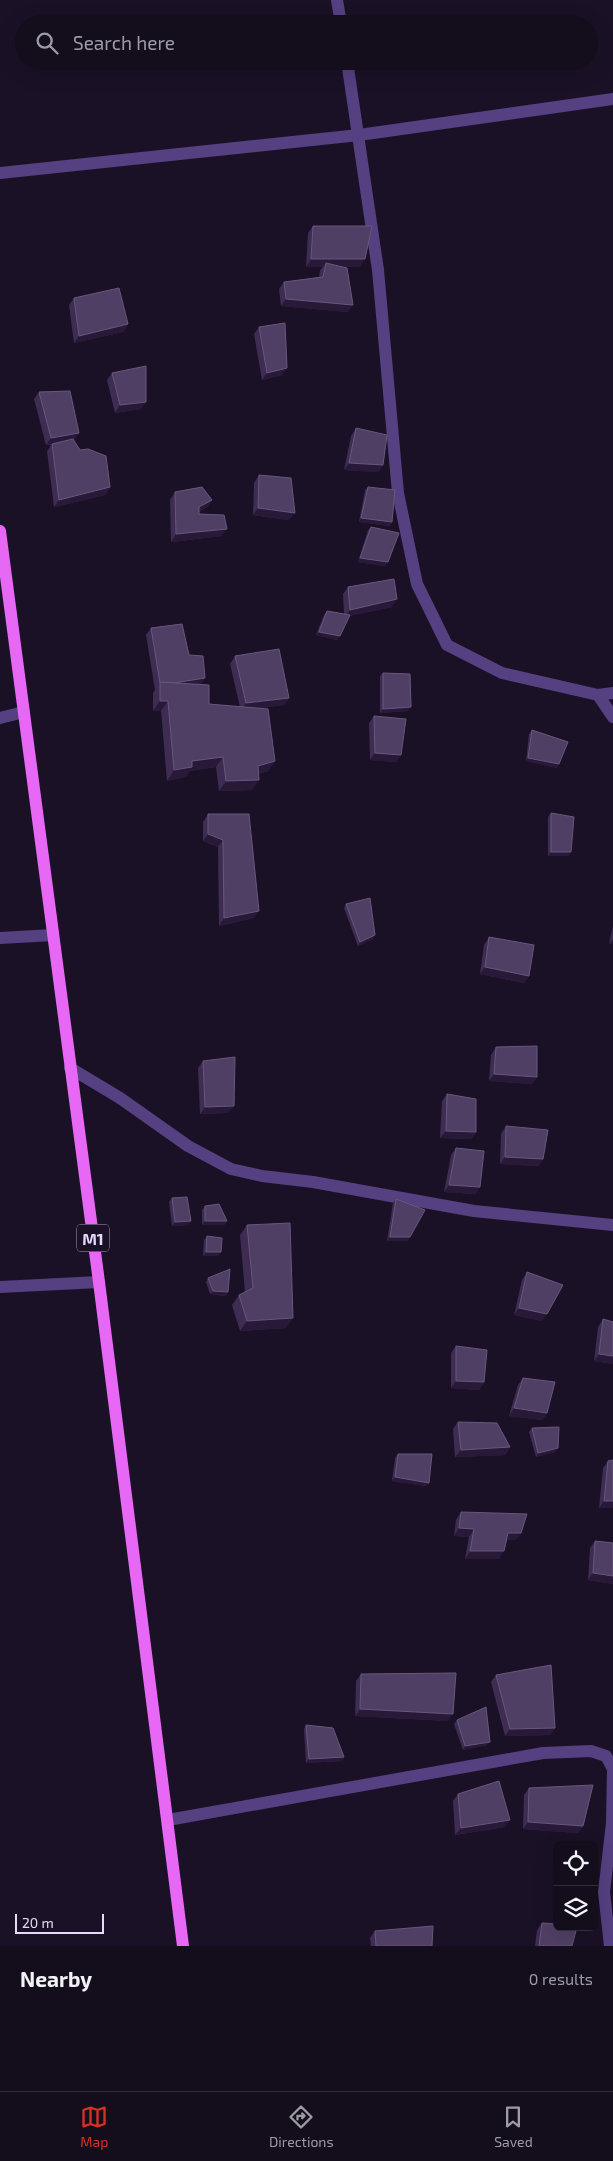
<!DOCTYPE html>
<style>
:root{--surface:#140d1c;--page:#211b29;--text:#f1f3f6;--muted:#9d9ca3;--line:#332d3b;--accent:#d93025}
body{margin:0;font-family:"Exo 2",sans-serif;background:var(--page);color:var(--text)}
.controls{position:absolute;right:15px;bottom:15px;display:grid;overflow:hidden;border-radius:8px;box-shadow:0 5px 20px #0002}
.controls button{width:45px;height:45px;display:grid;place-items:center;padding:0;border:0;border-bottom:1px solid var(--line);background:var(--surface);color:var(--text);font:25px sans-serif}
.scale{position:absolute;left:15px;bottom:12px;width:89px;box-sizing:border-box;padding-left:5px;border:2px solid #e7d9fc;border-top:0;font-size:14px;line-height:18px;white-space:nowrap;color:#e7d9fc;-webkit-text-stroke:4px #1a1126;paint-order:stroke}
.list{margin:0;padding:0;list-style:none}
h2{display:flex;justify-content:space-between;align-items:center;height:65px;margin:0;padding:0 20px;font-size:21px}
h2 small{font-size:16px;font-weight:400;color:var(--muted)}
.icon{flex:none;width:28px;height:28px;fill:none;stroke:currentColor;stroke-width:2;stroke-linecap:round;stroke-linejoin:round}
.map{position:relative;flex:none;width:613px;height:1946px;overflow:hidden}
.search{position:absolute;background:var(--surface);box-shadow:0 5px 20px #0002;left:15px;right:15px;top:15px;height:55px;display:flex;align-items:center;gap:12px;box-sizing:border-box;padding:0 18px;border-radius:28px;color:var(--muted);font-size:19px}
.sheet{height:145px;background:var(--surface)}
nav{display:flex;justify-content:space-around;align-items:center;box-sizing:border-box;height:70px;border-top:1px solid var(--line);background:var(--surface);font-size:14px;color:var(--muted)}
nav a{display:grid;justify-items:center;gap:2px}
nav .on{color:var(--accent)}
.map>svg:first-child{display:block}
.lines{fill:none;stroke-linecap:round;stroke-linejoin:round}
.minor{stroke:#554081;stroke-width:12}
.major{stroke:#e768f4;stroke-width:12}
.wall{fill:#3e2c52}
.shaded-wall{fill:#281939}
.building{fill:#503f64;stroke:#68577c}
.labels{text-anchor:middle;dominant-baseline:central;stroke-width:4;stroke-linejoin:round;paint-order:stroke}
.shield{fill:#1a1126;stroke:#aa9dbc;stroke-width:1}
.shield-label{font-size:16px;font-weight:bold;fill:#e7d9fc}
</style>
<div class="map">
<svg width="613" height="1946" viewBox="0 0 613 1946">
<rect width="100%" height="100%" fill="#1a1126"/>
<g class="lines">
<g class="minor">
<path d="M337,0L341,24"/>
<path d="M347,61L378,270L398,493L417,584L447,645L502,673L598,695L613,693"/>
<path d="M0,173L359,135L613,99"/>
<path d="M598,695L613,717"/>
<path d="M0,718L24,712"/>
<path d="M0,938L53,935"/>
<path d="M70,1068L120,1098L188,1146L231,1169L262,1176L313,1182L474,1211L613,1225"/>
<path d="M0,1287L99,1282"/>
<path d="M168,1820L543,1753L591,1751L606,1756L613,1769L612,1823L604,1892L610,1946"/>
</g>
<path class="major" d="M0,531L99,1282L183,1946"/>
</g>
<g class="wall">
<path d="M313,226L360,267H340L348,312L281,306L279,289L284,282L319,277L320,270L323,267H306L308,233Z"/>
<path d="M74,298L128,324L123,332L74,343L69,305Z"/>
<path d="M259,327L282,375L262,380L254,334Z"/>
<path d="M112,373L141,409L115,413L107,380Z"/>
<path d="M39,392L80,450L110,487L105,495L54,507L47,451L51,445H46L34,399Z"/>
<path d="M356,428L383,465L378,472L344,470L351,436Z"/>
<path d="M259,475L289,520L253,515L254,483Z"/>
<path d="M368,487L392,522L390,526L359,522L365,490Z"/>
<path d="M175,492L212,500L207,507L199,512V514L222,536L171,542L170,500Z"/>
<path d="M371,527L385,566L358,562L368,530Z"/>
<path d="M348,587L392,607L349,616L337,640L316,635L324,615L327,611L344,614L343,594Z"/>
<path d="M151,628L189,655L209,704L240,707L230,664L235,656L289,698L284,705L260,708L275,761L268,771L258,774L252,790L219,791L216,767L190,771L185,777L167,781L161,711H153V693L155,690L146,635Z"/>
<path d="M383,673L408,711L380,713V676Z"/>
<path d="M374,716L396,762L370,760L369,723Z"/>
<path d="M532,730L557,768L526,761L529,734Z"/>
<path d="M551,813L571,852L568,856H548V817Z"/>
<path d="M208,814H249L254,918L219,926L218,847L203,841V822Z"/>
<path d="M346,904L373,939L358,946L344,908Z"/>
<path d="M613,926V944H609Z"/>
<path d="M489,937L529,976L524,983L480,974L484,945Z"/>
<path d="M496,1047L537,1077L532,1084L489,1081L491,1055Z"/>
<path d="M203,1061L228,1113L200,1114L198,1068Z"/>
<path d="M447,1094L476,1132L471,1139L440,1138L442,1101Z"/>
<path d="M506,1126L543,1159L538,1166L500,1164L501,1134Z"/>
<path d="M456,1148L480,1187L475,1194L444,1192L451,1155Z"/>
<path d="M172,1198L191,1221L188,1225L172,1226L169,1202Z"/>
<path d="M396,1199L410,1237L407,1241H387L393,1203Z"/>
<path d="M205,1206L227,1221L224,1225H202V1210Z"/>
<path d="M247,1225L286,1328L240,1331L232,1305L239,1295L245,1292L240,1235Z"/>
<path d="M207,1236L221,1252L218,1256H203L204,1240Z"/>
<path d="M527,1272L542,1321L514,1315L522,1280Z"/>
<path d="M208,1278L228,1292L225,1296L210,1294L206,1282Z"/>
<path d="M603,1319L613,1322V1364L594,1361L598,1327Z"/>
<path d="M456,1346L484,1382L479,1390L451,1388V1353Z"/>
<path d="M523,1378L547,1413L542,1420L509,1416L518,1385Z"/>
<path d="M458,1422L510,1447L505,1455L455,1457L453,1429Z"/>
<path d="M532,1428L555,1452L536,1457L529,1432Z"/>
<path d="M398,1454L426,1486L392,1481L395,1458Z"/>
<path d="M608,1461L613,1508H599L603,1468Z"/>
<path d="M461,1512L516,1540H507L499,1559H465L469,1537L454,1536L456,1520Z"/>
<path d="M595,1541L613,1584L588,1580L590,1548Z"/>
<path d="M361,1674L448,1721L355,1716L356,1681Z"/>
<path d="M496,1675L555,1728L550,1735L505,1736L491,1682Z"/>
<path d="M457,1720L487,1745L463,1750L454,1724Z"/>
<path d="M306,1725L344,1757L341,1761L306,1763L304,1729Z"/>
<path d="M529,1788L583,1826L578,1833L523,1829L524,1795Z"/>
<path d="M458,1794L505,1827L455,1835L453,1801Z"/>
<path d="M542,1923L572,1946H535L537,1930Z"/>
<path d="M375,1931L432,1946H371L370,1938Z"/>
</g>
<g class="shaded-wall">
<path d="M311,259H365L360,267H325L326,263L323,267H306Z"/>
<path d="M286,299L353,305L348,312L281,306Z"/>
<path d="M128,324L123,332L74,343L79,336Z"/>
<path d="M287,368L282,375L262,380L267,373Z"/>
<path d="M146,402L141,409L115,413L120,405Z"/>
<path d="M79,433L74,440L46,445L51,438Z"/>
<path d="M349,463L383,465L378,472L344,470Z"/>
<path d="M110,487L105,495L54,507L59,500Z"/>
<path d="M212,500L207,507L194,514L199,507Z"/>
<path d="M258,508L295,513L289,520L253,515Z"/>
<path d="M361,518L392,522L390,526L359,522Z"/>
<path d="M227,529L222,536L171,542L176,534Z"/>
<path d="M360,558L388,562L385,566L358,562Z"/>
<path d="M397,599L392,607L345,617L350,610Z"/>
<path d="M319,632L340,636L337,640L316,635Z"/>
<path d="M205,678L200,686L160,685Z"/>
<path d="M289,698L284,705L241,711L246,703Z"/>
<path d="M160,701H168L161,711H153Z"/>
<path d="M411,707L408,711L380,713L383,709Z"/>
<path d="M375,753L401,755L396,762L370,760Z"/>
<path d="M223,757L216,767L190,771L185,777L167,781L174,770L192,761Z"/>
<path d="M528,758L559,764L557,768L526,761Z"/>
<path d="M275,761L268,771L251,776L258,766Z"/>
<path d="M259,780L252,790L219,791L226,781Z"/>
<path d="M208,834L223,840L218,847L203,841Z"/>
<path d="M551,852H571L568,856H548Z"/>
<path d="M259,911L254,918L219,926L224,918Z"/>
<path d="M375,935L373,939L358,946L360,942Z"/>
<path d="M612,940H613V944H609Z"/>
<path d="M485,967L529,976L524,983L480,974Z"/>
<path d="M494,1074L537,1077L532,1084L489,1081Z"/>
<path d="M234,1106L228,1113L200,1114L205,1107Z"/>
<path d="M446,1131L476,1132L471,1139L440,1138Z"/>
<path d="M505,1157L543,1159L538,1166L500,1164Z"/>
<path d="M449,1185L480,1187L475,1194L444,1192Z"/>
<path d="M191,1221L188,1225L172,1226L175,1222Z"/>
<path d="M205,1221H227L224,1225H202Z"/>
<path d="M390,1237H410L407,1241H387Z"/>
<path d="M206,1252H221L218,1256H203Z"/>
<path d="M213,1291L228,1292L225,1296L210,1294Z"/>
<path d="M519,1308L547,1314L542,1321L514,1315Z"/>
<path d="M293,1318L286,1328L240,1331L247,1321Z"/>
<path d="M599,1354L613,1356V1364L594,1361Z"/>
<path d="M456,1381L484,1382L479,1390L451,1388Z"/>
<path d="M514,1408L547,1413L542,1420L509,1416Z"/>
<path d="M510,1447L505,1455L455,1457L461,1450Z"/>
<path d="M558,1448L555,1452L536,1457L538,1453Z"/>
<path d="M395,1477L429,1483L426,1486L392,1481Z"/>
<path d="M604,1501H613V1508H599Z"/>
<path d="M459,1528L474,1529L469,1537L454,1536Z"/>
<path d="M508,1533H521L516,1540H503Z"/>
<path d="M470,1551H504L499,1559H465Z"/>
<path d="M593,1573L613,1576V1584L588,1580Z"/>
<path d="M360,1709L453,1714L448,1721L355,1716Z"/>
<path d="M555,1728L550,1735L505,1736L510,1729Z"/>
<path d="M490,1742L487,1745L463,1750L465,1746Z"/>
<path d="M344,1757L341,1761L306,1763L309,1759Z"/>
<path d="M510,1820L505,1827L455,1835L461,1828Z"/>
<path d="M528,1822L583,1826L578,1833L523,1829Z"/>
</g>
<g class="building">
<path d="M313,226H372L365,259H311Z"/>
<path d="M326,263L347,268L353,305L286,299L284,282L323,277Z"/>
<path d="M119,288L128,324L79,336L74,298Z"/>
<path d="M285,323L287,368L267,373L259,327Z"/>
<path d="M146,366V402L120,405L112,373Z"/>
<path d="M70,391L79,433L51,438L39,392Z"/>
<path d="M356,428L387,435L383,465L349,463Z"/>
<path d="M73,439L80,450L88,449L106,456L110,487L59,500L52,444Z"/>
<path d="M259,475L291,478L295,513L258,508Z"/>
<path d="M202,487L212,500L199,507V514L224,515L227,529L176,534L175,492Z"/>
<path d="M368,487L395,490L392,522L361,518Z"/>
<path d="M371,527L399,533L388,562L360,558Z"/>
<path d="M394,579L397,599L350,610L348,587Z"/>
<path d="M327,611L350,615L340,636L319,632Z"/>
<path d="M182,624L189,655L203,656L205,678L174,683H160L151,628Z"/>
<path d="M279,649L289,698L246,703L235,656Z"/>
<path d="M383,673L410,674L411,707L383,709Z"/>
<path d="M160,682L209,685V704L268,709L275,761L258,766L259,780L226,781L223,757L192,761V767L174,770L168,701H160Z"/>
<path d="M374,716L406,719L401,755L375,753Z"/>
<path d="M532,730L568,742L559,764L528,758Z"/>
<path d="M551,813L574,817L571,852H551Z"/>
<path d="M208,814H249L259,911L224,918L223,840L208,834Z"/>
<path d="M370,898L375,935L360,942L346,904Z"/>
<path d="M489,937L534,945L529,976L485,967Z"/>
<path d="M537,1046V1077L494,1074L496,1047Z"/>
<path d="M235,1057L234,1106L205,1107L203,1061Z"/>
<path d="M447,1094L476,1099V1132L446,1131Z"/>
<path d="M506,1126L548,1130L543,1159L505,1157Z"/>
<path d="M456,1148L484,1151L480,1187L449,1185Z"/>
<path d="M187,1197L191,1221L175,1222L172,1198Z"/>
<path d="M396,1199L425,1210L410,1237H390Z"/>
<path d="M219,1204L227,1221H205V1206Z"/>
<path d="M290,1223L293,1318L247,1321L239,1295L253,1288L247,1225Z"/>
<path d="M207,1236L222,1238L221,1252H206Z"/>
<path d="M230,1269L228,1292L213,1291L208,1278Z"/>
<path d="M527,1272L563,1285L547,1314L519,1308Z"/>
<path d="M603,1319L613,1322V1356L599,1354Z"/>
<path d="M456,1346L487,1350L484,1382L456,1381Z"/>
<path d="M523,1378L555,1382L547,1413L514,1408Z"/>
<path d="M458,1422L497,1423L510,1447L461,1450Z"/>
<path d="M559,1427L558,1448L538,1453L532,1428Z"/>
<path d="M398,1454H432L429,1483L395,1477Z"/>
<path d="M613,1460V1501H604L608,1461Z"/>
<path d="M461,1512L527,1514L521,1533H508L504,1551H470L474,1529L459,1528Z"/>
<path d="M595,1541L613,1543V1576L593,1573Z"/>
<path d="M551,1665L555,1728L510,1729L496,1675Z"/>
<path d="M456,1673L453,1714L360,1709L361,1674Z"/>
<path d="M486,1707L490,1742L465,1746L457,1720Z"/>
<path d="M306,1725L333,1728L344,1757L309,1759Z"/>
<path d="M499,1781L510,1820L461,1828L458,1794Z"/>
<path d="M593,1785L583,1826L528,1822L529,1788Z"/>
<path d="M542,1923L557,1924V1927H577L572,1946H539Z"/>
<path d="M433,1926L432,1946H376L375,1931Z"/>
</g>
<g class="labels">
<rect class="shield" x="77" y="1224.5" width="32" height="27" rx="4"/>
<g class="shield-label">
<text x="93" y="1238">M1</text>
</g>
</g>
</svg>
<div class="controls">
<button><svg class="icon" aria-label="locate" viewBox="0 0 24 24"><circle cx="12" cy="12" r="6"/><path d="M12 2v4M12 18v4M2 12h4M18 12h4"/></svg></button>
<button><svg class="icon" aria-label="layers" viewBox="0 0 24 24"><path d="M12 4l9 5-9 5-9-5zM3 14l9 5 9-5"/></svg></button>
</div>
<div class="scale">20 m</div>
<div class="search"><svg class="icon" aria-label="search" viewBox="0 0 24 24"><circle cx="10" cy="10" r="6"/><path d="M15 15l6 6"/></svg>Search here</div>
</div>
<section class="sheet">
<h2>Nearby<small>0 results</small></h2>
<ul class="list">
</ul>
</section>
<nav>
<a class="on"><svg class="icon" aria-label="map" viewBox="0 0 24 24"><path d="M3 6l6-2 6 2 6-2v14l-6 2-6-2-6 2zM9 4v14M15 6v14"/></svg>Map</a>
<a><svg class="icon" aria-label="directions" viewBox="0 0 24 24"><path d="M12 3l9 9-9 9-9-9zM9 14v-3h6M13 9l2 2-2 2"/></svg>Directions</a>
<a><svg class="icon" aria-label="saved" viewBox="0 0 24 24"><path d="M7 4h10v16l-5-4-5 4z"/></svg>Saved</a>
</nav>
